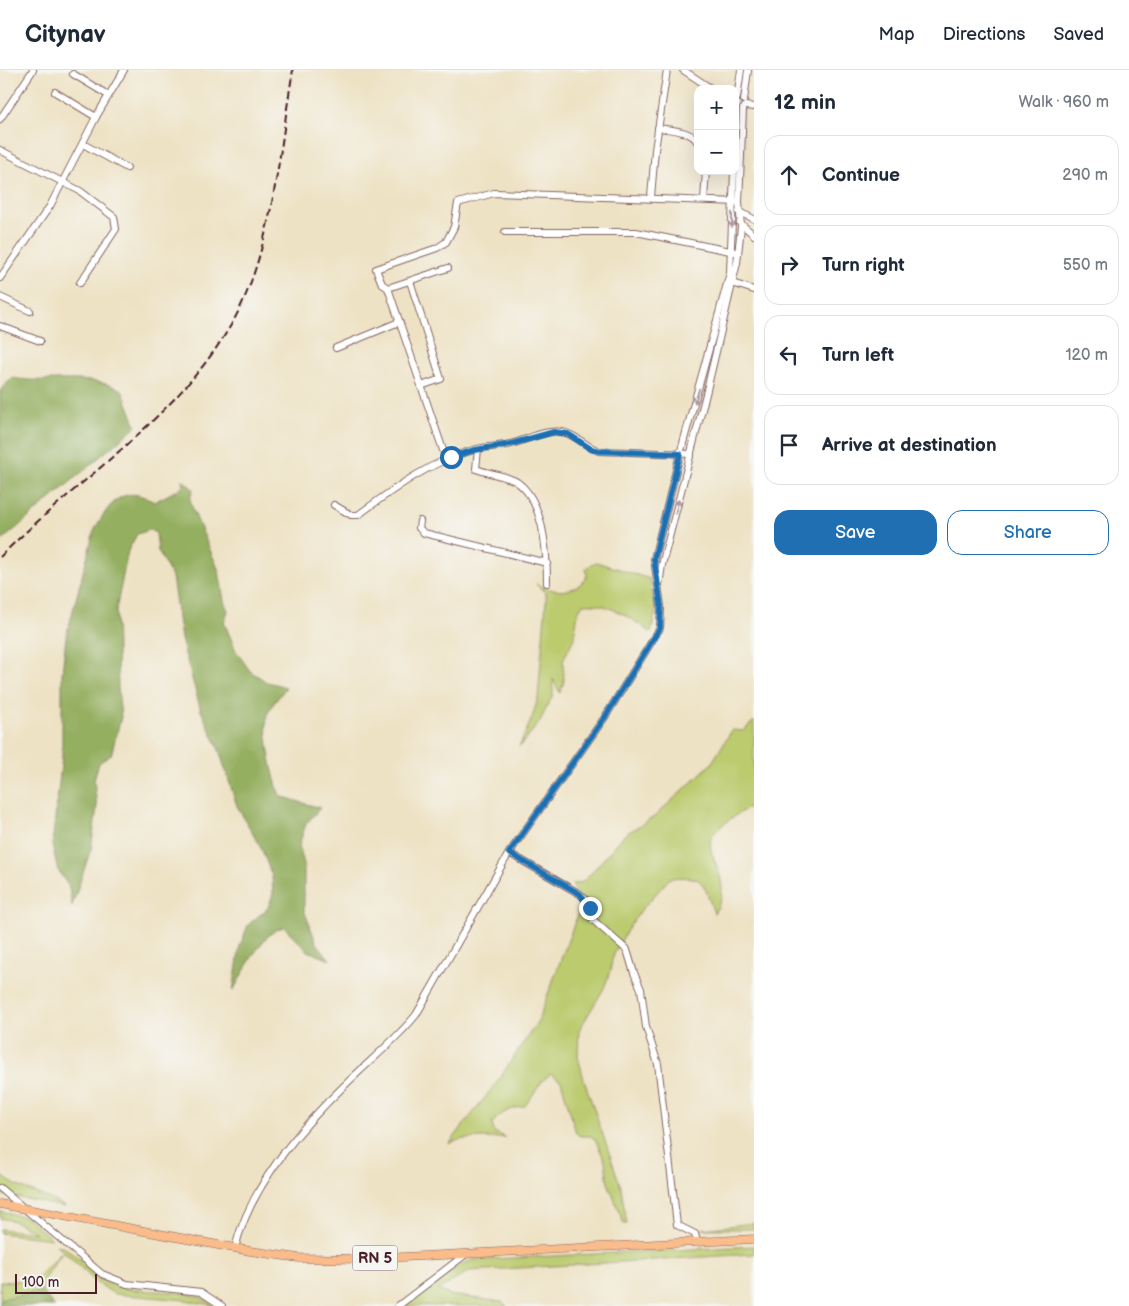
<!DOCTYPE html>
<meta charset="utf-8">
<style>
:root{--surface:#fff;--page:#f6f6f7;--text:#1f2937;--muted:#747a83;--line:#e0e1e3;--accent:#1f6fb2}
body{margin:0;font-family:"Balsamiq Sans",sans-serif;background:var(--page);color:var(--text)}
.controls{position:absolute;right:15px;top:15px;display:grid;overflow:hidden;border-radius:10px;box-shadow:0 5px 20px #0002}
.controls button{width:45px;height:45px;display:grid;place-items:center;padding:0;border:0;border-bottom:1px solid var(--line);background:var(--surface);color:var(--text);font:25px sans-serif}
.scale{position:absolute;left:15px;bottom:12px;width:82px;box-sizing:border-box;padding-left:5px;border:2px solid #4a1f2b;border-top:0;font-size:14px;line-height:18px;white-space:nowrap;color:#4a1f2b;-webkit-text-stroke:4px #f6f6f2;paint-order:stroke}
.stop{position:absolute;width:15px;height:15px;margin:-11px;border:4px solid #1f6fb2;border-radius:50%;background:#fff}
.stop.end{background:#1f6fb2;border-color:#fff;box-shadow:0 1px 5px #0008}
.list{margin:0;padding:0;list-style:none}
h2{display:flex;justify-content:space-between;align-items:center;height:65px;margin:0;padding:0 20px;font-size:21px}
h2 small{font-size:16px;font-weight:400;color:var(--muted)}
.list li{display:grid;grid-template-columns:32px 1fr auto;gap:15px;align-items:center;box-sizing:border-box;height:80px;margin:0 10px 10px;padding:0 10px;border:1px solid var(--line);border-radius:15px}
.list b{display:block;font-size:19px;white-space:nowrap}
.list em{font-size:16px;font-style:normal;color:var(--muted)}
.actions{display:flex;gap:10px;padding:15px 20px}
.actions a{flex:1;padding:11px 0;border:1px solid var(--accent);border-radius:15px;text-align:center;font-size:18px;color:var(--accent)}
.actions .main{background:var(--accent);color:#fff}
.icon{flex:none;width:28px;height:28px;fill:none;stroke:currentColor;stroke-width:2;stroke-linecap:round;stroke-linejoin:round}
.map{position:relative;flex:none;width:754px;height:1236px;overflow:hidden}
header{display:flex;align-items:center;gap:30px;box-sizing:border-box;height:70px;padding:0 25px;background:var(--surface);border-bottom:1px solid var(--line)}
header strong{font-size:24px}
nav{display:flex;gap:28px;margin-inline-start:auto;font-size:18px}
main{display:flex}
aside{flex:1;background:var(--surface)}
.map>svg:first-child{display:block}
.green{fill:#bbcb6e;stroke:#82754c}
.forest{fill:#94af61;stroke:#6f6746}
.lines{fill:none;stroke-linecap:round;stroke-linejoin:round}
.minor-casing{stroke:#836361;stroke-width:8}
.major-casing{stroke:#836361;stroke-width:9}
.minor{stroke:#fff;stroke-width:6}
.major{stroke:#fabc8b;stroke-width:8}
.rail{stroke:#4a1f2b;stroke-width:2;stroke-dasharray:8 4;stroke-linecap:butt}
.oneway{stroke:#ae9aa0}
.route{stroke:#1f6fb2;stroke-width:6}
.labels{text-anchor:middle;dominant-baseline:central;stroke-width:5;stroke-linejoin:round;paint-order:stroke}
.shield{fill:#f6f6f2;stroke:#7e6067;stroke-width:1}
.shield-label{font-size:15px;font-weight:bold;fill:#4a1f2b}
</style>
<header>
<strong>Citynav</strong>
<nav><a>Map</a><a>Directions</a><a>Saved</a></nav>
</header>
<main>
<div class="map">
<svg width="754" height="1236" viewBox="0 0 754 1236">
<rect width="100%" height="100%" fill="#f6f6f2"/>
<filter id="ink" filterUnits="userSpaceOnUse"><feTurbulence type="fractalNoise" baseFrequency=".02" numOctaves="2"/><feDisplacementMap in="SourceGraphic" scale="10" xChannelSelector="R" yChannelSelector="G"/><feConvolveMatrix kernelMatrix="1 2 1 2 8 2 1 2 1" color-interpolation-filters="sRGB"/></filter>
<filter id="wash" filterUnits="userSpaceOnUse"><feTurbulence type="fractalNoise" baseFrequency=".0096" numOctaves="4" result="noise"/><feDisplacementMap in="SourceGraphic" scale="20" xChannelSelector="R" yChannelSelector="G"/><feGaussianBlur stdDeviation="1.12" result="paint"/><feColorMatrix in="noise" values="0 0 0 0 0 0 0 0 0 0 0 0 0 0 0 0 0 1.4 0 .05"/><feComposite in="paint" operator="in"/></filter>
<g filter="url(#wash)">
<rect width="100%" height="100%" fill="#eee2c4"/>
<g class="green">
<path d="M596,492L650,509L656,541L651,563C633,549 606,531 583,534L578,542L574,568L563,590L564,611L560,623L553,609V625L539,653L519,677L532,648L538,628L546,532V523L536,514C555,523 575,525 587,506L586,498Z"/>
<path d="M754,651V734C743,741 716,756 711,768C705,787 736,813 714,843C702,812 707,805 670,808L642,839L629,857L612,888L611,900L603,920L579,960L578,987L585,1013L621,1117L627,1154H624L608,1113L605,1091L595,1069L590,1066H580L576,1063L561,1011L551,1004L543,1010L525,1036C511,1039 500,1042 492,1054L494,1062L505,1067C487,1070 462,1065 449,1074L497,1012L538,951L580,838L579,829L572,814L580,813L587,808L624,765L654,747L711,694L732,660L743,661Z"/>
<path d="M0,1104C18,1121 44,1123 65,1137L0,1124Z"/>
<path d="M0,1141L26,1147L52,1169L0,1163V1159L36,1163L14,1151L0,1148Z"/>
<path d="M754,1153V1159H702Z"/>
<path d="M56,1175C79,1180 90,1206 112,1215C145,1227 186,1213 215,1236L185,1230L114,1224L96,1212L63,1181L45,1208L42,1221L0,1229V1212L29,1210L38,1207L63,1181Z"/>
<path d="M754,1176V1184L470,1201L438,1220L450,1225L502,1232L507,1236H405L460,1195L472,1190Z"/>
</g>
<g class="forest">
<path d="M12,308C50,315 85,302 122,320L136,356L0,472V321Z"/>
<path d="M182,409L193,419L190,429L193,440L219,501L224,531L228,541L224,552L236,581L250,601L267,612L286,617C281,625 272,634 268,643C262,659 274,710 280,726L320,738L306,754L299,775L304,794V840L316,872L330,890L308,881L284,857C262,861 244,902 233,921L240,876L248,855L268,838L273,824L272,806L262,780L237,736L218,677L201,641L181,569L172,507L158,481L156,463L150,460L137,464L128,481L116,540L118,619L121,647L111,685L99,693L94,710L97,737L91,779L72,836L69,817L58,800L52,775L62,687V603L66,567L94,461C108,435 123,412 154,432L183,417Z"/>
<path d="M42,1221L54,1236H0V1229Z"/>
</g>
</g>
<g filter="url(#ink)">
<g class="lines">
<defs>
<g id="minor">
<path d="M683,0L712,19"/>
<path d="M73,4L108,25"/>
<path d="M55,22L96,47"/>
<path d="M737,28L741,0"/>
<path d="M744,30L748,0"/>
<path d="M745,36L754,37"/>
<path d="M0,49L33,0"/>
<path d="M658,58C671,60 692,60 698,73"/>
<path d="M83,74L127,98"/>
<path d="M0,80L80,121L114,147L116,159L80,213"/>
<path d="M651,127L655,80L667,0"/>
<path d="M704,130L706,101"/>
<path d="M739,142L754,149"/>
<path d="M740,153L754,165"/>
<path d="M505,162H636L735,182"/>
<path d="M0,208L50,136L96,47L124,0"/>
<path d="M410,211L441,309L421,316"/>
<path d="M732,213L754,220"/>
<path d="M388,218L448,198"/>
<path d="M0,227L30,241"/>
<path d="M0,256L40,271"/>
<path d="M336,278L399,252"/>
<path d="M478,379L476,399C489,404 505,405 517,412C544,431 547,484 547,513"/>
<path d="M446,389L388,218L382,214L376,199L437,178L446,172L454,157L458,133L494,123L739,132"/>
<path d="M334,435L351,445H358C395,418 429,392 473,380C485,376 499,377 511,374C527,370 545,359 562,362C576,364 586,377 599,381L691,384"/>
<path d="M420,451L419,458L424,463L547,493"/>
<path d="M659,515L662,495L706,324L737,193L741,157L739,132L743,39"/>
<path d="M509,783L580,824L586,830L593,850L627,880L634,903L641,919L646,957L658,994L677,1155L695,1164L697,1172"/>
<path d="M0,1118L102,1204L127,1214L201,1222L222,1236"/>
<path d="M235,1178C251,1115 299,1059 345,1015C369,991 395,971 416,945L509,783L605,647L660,558L661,536L654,489L680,384L730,203L734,101"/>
<path d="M398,1236L466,1184"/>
</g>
<path id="major" d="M0,1134L250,1181L299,1188L364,1189L754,1169"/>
</defs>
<use href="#minor" class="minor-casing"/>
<use href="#major" class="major-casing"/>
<use href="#minor" class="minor"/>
<use href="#major" class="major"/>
<path class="rail" d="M0,487C75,411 171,353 228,260C272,189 279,81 293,0"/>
</g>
<defs><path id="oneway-shaft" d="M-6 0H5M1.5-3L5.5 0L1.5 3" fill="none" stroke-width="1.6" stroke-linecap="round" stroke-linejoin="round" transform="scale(1.25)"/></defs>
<g class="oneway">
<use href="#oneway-shaft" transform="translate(732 150) rotate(90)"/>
<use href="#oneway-shaft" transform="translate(697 326) rotate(106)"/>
<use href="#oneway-shaft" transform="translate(677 437) rotate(-76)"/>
</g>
</g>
<g class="lines" filter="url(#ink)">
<path class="route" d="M451,387L475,380L511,374L554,362L568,364L591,379L599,381L680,384L654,489L661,536L660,558L605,647L509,783L580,824L590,838"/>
</g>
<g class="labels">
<rect class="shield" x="352.5" y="1175.5" width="45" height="25" rx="4"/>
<g class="shield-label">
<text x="375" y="1188">RN 5</text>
</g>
</g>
</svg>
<div class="controls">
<button>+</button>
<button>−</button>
</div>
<div class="scale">100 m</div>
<div class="stop" style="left:451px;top:387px"></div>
<div class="stop end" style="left:590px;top:838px"></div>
</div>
<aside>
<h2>12 min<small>Walk · 960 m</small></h2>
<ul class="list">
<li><svg class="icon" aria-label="ahead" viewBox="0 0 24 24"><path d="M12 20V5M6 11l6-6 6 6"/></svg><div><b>Continue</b></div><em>290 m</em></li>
<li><svg class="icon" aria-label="right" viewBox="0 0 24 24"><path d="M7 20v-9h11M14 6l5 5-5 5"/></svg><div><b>Turn right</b></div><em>550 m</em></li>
<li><svg class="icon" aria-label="left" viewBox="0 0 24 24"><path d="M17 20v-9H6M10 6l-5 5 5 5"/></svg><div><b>Turn left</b></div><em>120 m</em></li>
<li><svg class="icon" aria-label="arrive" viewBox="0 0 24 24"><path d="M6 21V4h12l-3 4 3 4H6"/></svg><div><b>Arrive at destination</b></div></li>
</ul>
<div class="actions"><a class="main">Save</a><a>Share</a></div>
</aside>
</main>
